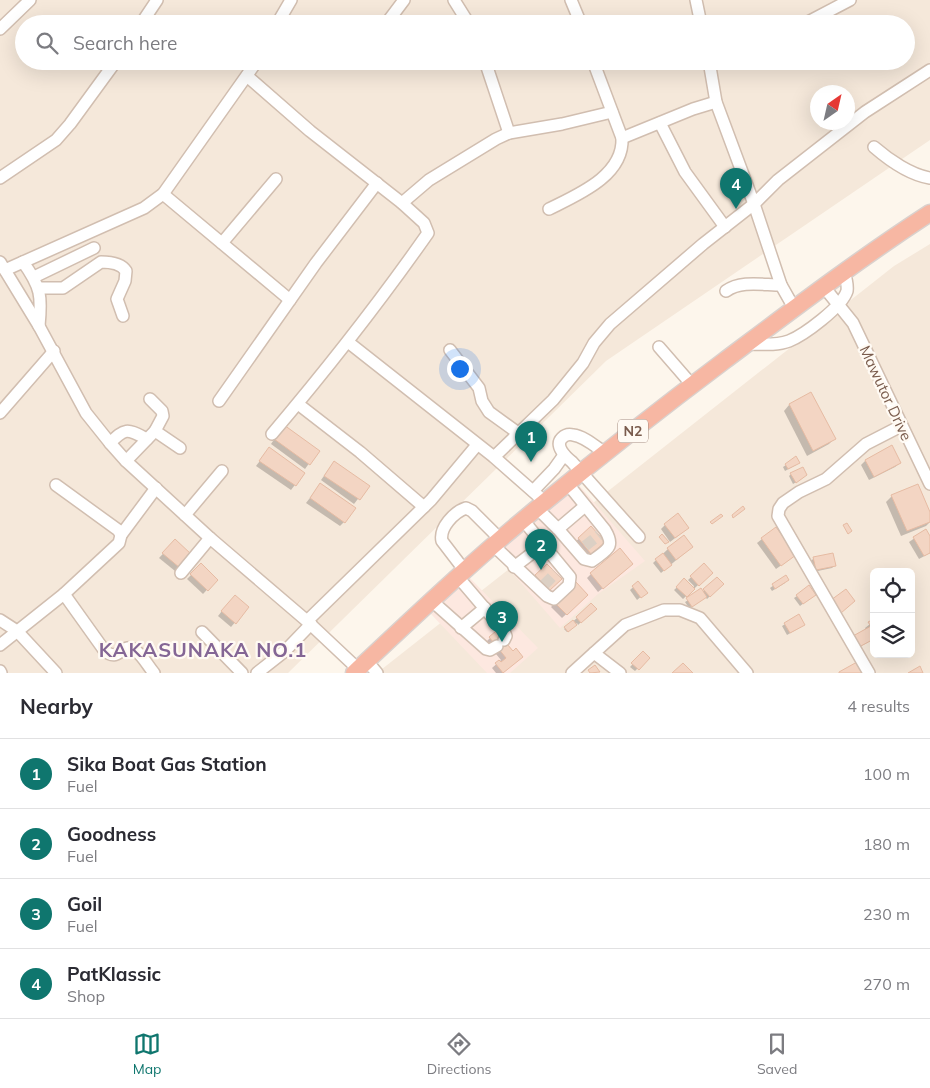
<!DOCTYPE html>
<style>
:root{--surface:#fff;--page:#f2f2f3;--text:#2b2b33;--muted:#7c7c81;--line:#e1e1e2;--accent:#0f766e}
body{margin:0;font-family:Mulish,sans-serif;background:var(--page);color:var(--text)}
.controls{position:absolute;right:15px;bottom:15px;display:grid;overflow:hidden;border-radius:8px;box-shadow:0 5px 20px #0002}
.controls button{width:45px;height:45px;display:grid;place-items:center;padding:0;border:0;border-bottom:1px solid var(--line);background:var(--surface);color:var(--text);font:25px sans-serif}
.compass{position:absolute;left:810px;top:85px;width:45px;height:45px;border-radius:50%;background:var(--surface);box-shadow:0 5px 20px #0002;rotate:34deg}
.you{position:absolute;left:459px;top:368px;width:18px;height:18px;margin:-12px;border:4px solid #fff;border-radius:50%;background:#1a73e8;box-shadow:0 0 0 8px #1a73e833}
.badge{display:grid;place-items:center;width:32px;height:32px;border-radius:50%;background:var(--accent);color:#fff;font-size:16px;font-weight:700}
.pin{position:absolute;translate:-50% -41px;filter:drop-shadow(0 1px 2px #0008)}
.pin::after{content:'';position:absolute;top:26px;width:18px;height:15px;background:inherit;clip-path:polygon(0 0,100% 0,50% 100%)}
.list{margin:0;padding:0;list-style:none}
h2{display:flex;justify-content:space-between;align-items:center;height:65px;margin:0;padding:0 20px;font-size:21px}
h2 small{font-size:16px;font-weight:400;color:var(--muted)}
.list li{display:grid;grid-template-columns:32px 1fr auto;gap:15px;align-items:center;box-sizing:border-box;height:70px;padding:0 20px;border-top:1px solid var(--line)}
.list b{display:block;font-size:19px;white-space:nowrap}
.list p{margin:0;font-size:16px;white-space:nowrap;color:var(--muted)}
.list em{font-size:16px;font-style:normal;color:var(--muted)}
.icon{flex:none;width:28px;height:28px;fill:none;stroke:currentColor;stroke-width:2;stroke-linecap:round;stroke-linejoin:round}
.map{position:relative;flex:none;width:930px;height:673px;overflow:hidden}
.search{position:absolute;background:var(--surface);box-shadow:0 5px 20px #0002;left:15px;right:15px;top:15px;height:55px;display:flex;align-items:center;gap:12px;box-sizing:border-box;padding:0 18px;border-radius:28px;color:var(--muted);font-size:19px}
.sheet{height:345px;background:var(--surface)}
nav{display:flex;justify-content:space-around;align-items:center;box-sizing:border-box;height:70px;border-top:1px solid var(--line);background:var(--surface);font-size:14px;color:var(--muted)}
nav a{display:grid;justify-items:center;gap:2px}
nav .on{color:var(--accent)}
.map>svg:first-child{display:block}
.residential{fill:#f5e8da;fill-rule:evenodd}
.commercial{fill:#fde8e0}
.shadow{fill:#0003}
.building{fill:#f3d5c3;stroke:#e6bba3}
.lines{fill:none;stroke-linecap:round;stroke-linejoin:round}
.minor-tunnel{stroke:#dcd0c4;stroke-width:11;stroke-dasharray:11 5.5;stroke-linecap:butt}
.minor-casing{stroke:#d1beb0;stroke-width:14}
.highway-casing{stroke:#dad1cd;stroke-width:19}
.minor{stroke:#fff;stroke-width:11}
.highway{stroke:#f7b7a3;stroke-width:16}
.labels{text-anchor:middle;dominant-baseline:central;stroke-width:4.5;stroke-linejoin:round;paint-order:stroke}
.shield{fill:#fffaf3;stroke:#a28b7f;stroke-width:1}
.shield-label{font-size:14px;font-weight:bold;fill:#7a5c4d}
.street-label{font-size:15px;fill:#7a5c4d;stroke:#fffaf3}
.district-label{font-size:20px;font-weight:bold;letter-spacing:1px;fill:#846695;stroke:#fffaf3}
</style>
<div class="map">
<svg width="930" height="673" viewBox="0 0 930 673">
<rect width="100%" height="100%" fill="#fdf6ec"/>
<g class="residential">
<path d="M0,0H930V140L606,361L288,673H0ZM24,24H906V61H24ZM818,92H848V122H818Z"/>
<path d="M930,244V673H377L894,266ZM874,572H911V654H874Z"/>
</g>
<g class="commercial">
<path d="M578,484L645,561L598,594L560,628L495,553Z"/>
<path d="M468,576L538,648L510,673H487L430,613Z"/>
</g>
<g class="shadow">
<path d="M811,394L835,438L829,444L807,456L784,411L789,405Z"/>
<path d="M280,431L318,451L305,469L271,444Z"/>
<path d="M269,449L304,473L291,490L256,466Z"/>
<path d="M865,461L900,463L895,467L869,480L861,465Z"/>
<path d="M334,462L368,486L354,504L321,480Z"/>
<path d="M786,465H796L785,471L783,467Z"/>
<path d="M791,474L801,479L793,484L789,476Z"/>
<path d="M320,485L344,522L340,526L306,503Z"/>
<path d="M892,496L930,516V522L926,526L901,536L886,502Z"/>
<path d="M665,525L683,532L670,542L661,529Z"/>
<path d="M591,528L599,546L586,557L574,543Z"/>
<path d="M925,531L930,539V553L919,559L909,542Z"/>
<path d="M762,539L790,559L776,569L757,543Z"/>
<path d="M175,541L179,567L175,571L159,558Z"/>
<path d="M668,549L687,551L661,573L653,563Z"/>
<path d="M814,558L834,566L832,568L813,572L811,561Z"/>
<path d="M201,565L216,580L203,594L187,579Z"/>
<path d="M704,565L711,573L683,599L674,590L685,580L693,588L694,586L688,580Z"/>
<path d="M627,568L598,592L587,578L591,574Z"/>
<path d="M785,577V583L772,591L770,588Z"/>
<path d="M717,579L722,584L707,599L705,597L689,608L685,602L702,592Z"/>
<path d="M638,583L643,595L637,600L630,590Z"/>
<path d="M576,584L587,595L562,618L551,607Z"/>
<path d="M797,596L812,597L800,606L794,598Z"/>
<path d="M230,601L248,607L231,627L218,616Z"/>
<path d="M595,609L578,625L577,623L567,632L564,629L577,618Z"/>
<path d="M799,616L801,627L787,635L782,626Z"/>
<path d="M874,621V642L872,640L856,649L866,630L865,628Z"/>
<path d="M490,638L517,661L502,673H496L492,668L501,660L486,642Z"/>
<path d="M643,653L648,658L635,671L630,667Z"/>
</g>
<g class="building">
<path d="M811,392L836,439L813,451L789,404Z"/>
<path d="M284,425L320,451L310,465L274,439Z"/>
<path d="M892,445L901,463L874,477L865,460Z"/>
<path d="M269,447L305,473L296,486L259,461Z"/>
<path d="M796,456L800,463L788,469L785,464Z"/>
<path d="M334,461L370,486L360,500L324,476Z"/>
<path d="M803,467L807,475L796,483L790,473Z"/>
<path d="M320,483L356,508L345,523L310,498Z"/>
<path d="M918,484L930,512V522L907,531L891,495Z"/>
<path d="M743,506L745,509L733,518L732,515Z"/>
<path d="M678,513L689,528L675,538L664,524Z"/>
<path d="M721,514L723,516L712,524L710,522Z"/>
<path d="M847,523L852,531L848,534L843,525Z"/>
<path d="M591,526L605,542L591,554L578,538Z"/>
<path d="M776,527L796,555L781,566L761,538Z"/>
<path d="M926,529L930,536V553L924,556L913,537Z"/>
<path d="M662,534L669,542L665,544L659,537Z"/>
<path d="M684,535L693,547L676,560L667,548Z"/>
<path d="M175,539L191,554L180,568L162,553Z"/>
<path d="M620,548L633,564L603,589L590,573Z"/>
<path d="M663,553L672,565L664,571L655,559Z"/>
<path d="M833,553L836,566L816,570L813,557Z"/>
<path d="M201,563L218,580L208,591L190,574Z"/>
<path d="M704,563L713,573L699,586L690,576Z"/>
<path d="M547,564L562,579L549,591L535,575Z"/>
<path d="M786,575L789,580L775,589L772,584Z"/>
<path d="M717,577L724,584L710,597L703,589Z"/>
<path d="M684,578L695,589L687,597L676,587Z"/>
<path d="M638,581L648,593L641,598L632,586Z"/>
<path d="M576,582L588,595L567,615L554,602Z"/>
<path d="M809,585L816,595L803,604L796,595Z"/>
<path d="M701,588L707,597L692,607L686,598Z"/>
<path d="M846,589L855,601L841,613L831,600Z"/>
<path d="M235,595L249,607L236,624L221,611Z"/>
<path d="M591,603L597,609L581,623L576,617Z"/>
<path d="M799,614L805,625L790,633L784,623Z"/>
<path d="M874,619V631L868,622Z"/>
<path d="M573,620L577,625L568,632L564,627Z"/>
<path d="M871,626L874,632V639L859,647L853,636Z"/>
<path d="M496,631L513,651L516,648L523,657L503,673L495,663L499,660L501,662L506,658L489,637Z"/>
<path d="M643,651L650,658L639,670L631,663Z"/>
<path d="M857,662L863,673H839V672Z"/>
<path d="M683,663L693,673H672Z"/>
<path d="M595,665L600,672L590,673L588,670Z"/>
<path d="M920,666L923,673H908Z"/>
</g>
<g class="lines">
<g class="minor-tunnel">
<path d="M585,546L599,535"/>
<path d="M544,585L556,573"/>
</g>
<defs>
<g id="minor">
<path d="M454,0L469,24"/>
<path d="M571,0L581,24"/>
<path d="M696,0L701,24"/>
<path d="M141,24L157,0"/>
<path d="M277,24L291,0"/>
<path d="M386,24L404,0"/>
<path d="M799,24L808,22L850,0"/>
<path d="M0,29L30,0"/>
<path d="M485,61L509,133"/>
<path d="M709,61L716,102L754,204L781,285L794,308"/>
<path d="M247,76L310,131L402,203L424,223L428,233C379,303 327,369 272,434"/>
<path d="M660,123L685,172L725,227"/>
<path d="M622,138L693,109L716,102"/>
<path d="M874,147C889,160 911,175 930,178"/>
<path d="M0,178L56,140L70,124L116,61"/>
<path d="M163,194L290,300"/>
<path d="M402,203L429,180L496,139L509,133L562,124L612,112"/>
<path d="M549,209C577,195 624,176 622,138L593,61"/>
<path d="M222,243L276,179"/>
<path d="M0,262L39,326L86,413L110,443L126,461L210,538L307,621L358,669"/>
<path d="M23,262C41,287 42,296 39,326"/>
<path d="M5,270L144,208L163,194L257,61"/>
<path d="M34,277L94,248"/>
<path d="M824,287L853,323L930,484"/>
<path d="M39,288H63L101,262C109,262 121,263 126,271L125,281L117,299L123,316"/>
<path d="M726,291C741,280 763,285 781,285"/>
<path d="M348,342L494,457L544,501"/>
<path d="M746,344C760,344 776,346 789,341C804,335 842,307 847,291C848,284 846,278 844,272"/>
<path d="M659,347L692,385"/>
<path d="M450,350L479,388L482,401L489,412L518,433"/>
<path d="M219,401L316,263L377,183"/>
<path d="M298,404L360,452L424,507"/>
<path d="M0,413L54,351"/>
<path d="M155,431L180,448"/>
<path d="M110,443C126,427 127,429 147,439"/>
<path d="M605,453C596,447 584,436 573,435C569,434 565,435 562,438C554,446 566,457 572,462L639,537"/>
<path d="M494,457L553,400L583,363L594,343L610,324L703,244L754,204L778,180L865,112L930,70"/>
<path d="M126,461L155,431L163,416L162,411L150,399"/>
<path d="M533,491L554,469L564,455"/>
<path d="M537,508L558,529L584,559L592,561C606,550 616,548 605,530L567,483"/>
<path d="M185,515L222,471"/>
<path d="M558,529L585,506"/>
<path d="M121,535L156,488"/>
<path d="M494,546L547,596L554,599L569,585L570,577L523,520"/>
<path d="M514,567L544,544"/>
<path d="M465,571L442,541C439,528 454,512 466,508L472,511L501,540"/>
<path d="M181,573L210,538"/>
<path d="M458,577L504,631L506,636L504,640"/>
<path d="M64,594L104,650C120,665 122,639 136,651C143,656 148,666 154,673"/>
<path d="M432,601L486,649L490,650L497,646"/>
<path d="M0,620L17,631L56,673"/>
<path d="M307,621L431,500L477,445"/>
<path d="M461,628L485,608"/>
<path d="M202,632L242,673"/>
<path d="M0,645L64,594L119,543L121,535L118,530L56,485"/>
<path d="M594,653L625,625L664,610H680L700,618L747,673"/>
<path d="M367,661L377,673"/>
<path d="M0,671L1,673"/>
<path d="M257,673L285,651L311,624"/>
<path d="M572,673L594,653L620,673"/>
<path d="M869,673L778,516L779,509L783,503L799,492L826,479L866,444L901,426"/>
</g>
<path id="highway" d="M354,673C417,614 479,555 546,501C604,453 664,406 724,361C792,310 859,259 930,213"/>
</defs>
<use href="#minor" class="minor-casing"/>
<use href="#highway" class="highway-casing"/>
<use href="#minor" class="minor"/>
<use href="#highway" class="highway"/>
</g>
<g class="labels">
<rect class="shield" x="618" y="419.5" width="30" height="23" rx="4"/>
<g class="shield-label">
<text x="633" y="431">N2</text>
</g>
<g class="street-label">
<text transform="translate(886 393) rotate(65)">Mawutor Drive</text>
</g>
<g class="district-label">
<text x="203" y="649">KAKASUNAKA NO.1</text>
</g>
</g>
</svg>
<div class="controls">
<button><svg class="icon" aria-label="locate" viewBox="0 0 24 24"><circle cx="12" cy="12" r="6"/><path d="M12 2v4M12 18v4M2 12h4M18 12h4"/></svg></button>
<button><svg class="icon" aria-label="layers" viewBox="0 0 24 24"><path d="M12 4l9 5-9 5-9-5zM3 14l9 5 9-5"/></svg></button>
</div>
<svg class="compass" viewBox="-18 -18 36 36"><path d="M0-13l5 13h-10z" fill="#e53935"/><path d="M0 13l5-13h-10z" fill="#7c7c81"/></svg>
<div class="you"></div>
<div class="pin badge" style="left:531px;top:462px">1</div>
<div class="pin badge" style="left:541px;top:570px">2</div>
<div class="pin badge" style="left:502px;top:642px">3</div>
<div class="pin badge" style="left:736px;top:209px">4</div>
<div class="search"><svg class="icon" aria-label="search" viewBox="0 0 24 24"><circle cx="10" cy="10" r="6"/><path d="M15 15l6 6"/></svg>Search here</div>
</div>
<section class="sheet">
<h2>Nearby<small>4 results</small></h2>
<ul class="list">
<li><span class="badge">1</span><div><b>Sika Boat Gas Station</b><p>Fuel</p></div><em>100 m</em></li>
<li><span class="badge">2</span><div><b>Goodness</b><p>Fuel</p></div><em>180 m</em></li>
<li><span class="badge">3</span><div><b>Goil</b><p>Fuel</p></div><em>230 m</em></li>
<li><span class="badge">4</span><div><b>PatKlassic</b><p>Shop</p></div><em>270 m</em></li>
</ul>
</section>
<nav>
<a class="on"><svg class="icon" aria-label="map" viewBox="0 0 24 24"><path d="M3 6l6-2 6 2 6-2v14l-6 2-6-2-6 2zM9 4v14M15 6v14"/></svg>Map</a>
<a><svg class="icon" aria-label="directions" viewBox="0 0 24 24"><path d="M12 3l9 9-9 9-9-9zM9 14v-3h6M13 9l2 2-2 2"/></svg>Directions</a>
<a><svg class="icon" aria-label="saved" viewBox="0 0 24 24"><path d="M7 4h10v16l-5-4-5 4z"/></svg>Saved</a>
</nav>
